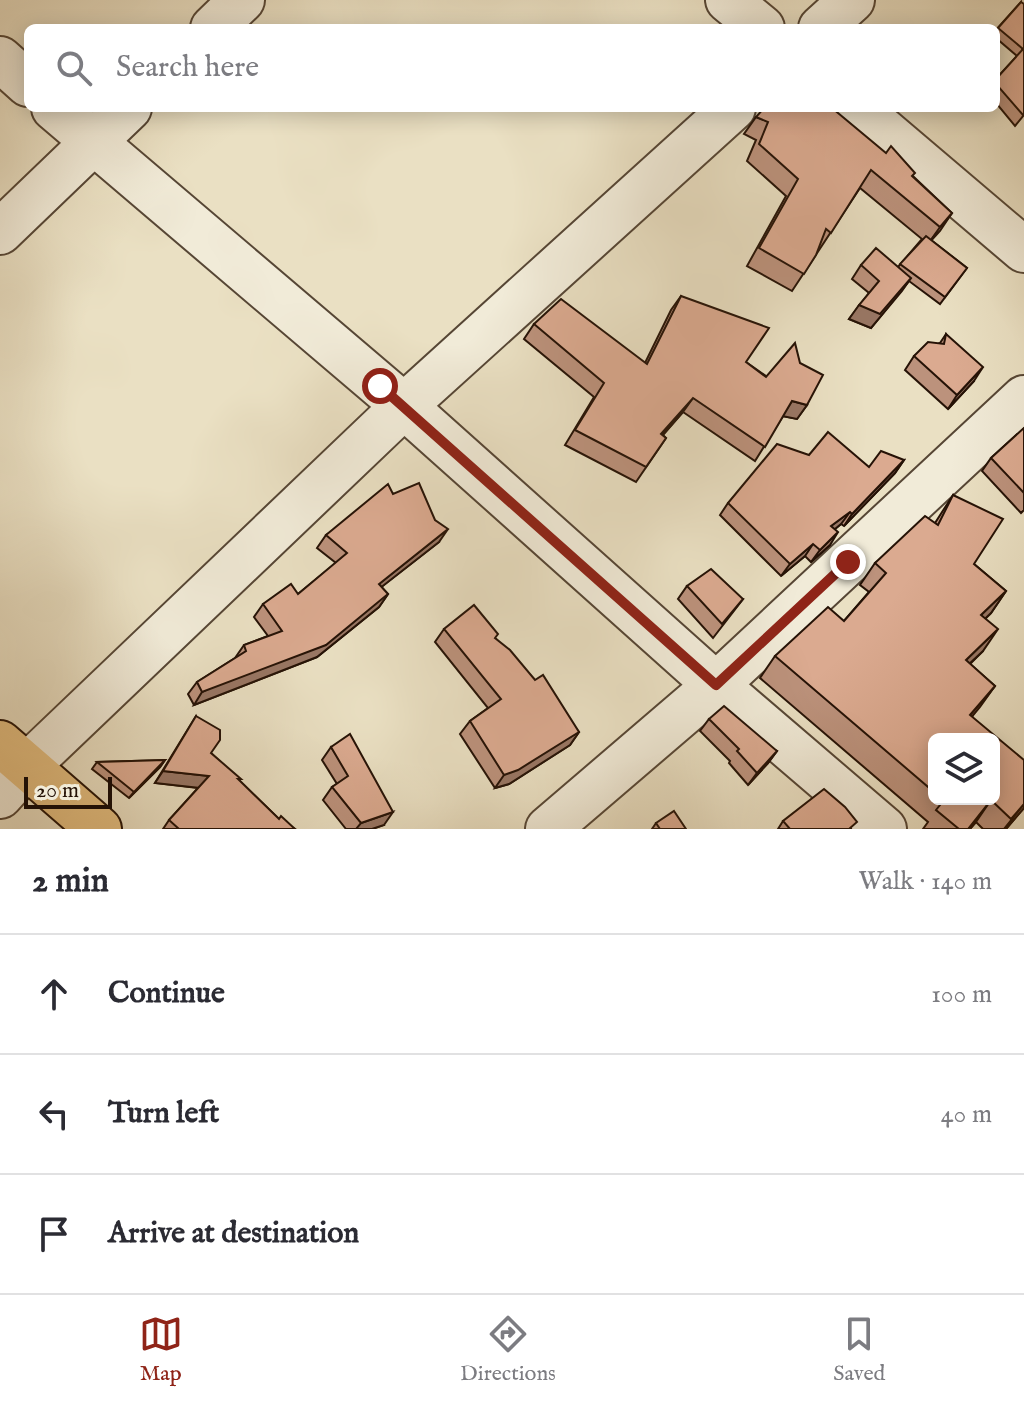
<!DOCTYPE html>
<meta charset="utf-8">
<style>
:root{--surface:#fff;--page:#f2f2f3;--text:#2b2b33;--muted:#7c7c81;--line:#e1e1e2;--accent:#8f2418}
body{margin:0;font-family:"IM FELL English",serif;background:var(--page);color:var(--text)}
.controls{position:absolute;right:24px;bottom:24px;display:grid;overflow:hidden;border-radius:12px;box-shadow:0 4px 20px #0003}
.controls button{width:72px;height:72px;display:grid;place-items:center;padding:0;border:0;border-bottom:2px solid var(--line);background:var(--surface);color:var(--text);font:40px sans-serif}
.scale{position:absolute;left:24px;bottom:20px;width:88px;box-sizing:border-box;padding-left:8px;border:4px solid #251206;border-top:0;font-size:22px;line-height:28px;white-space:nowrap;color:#251206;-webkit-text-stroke:6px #f1ebd8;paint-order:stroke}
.stop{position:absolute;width:24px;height:24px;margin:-18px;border:6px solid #8f2418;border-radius:50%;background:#fff}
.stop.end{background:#8f2418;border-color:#fff;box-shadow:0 2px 8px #0008}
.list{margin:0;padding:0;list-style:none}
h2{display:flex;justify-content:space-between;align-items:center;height:104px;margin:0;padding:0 32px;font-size:34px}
h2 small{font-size:26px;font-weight:400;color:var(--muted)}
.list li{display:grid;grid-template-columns:52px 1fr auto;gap:24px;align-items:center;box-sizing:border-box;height:120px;padding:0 32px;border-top:2px solid var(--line)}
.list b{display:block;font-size:30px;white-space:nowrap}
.list em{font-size:26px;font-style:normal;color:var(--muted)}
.icon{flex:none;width:44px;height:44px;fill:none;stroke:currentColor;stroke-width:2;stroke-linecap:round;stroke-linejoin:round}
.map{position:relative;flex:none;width:1024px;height:829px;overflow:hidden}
.search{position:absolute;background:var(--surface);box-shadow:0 4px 20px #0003;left:24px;right:24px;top:24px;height:88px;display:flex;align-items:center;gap:20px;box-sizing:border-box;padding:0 28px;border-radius:12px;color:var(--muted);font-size:30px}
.sheet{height:464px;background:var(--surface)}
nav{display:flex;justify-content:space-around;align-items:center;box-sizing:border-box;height:112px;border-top:2px solid var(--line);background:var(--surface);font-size:22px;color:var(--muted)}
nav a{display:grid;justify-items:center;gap:4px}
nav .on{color:var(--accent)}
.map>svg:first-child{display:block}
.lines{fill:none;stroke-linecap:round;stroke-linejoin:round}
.minor-casing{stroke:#564635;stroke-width:48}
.major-casing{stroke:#251206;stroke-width:48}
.minor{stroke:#f1ebd8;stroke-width:44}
.major{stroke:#e5c082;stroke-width:44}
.wall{fill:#bc927c;stroke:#251206;stroke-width:2;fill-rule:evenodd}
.shaded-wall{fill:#997765;stroke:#251206;stroke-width:2}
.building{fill:#dbaa90;stroke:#251206;stroke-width:2}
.route{stroke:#8f2418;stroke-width:10}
</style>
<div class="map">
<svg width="1024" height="829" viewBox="0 0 1024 829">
<rect width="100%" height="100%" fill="#eae0c3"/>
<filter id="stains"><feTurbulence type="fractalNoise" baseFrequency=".0025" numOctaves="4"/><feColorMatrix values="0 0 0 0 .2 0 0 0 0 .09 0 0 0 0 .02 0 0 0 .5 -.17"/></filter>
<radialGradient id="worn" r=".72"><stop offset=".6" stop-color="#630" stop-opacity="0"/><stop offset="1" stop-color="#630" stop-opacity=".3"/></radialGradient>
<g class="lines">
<defs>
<g id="minor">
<path d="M728,0L762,28"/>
<path d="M213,28L242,0"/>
<path d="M821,28L852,0"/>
<path d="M0,59L28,84"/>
<path d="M54,108L404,406L716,685L884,829"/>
<path d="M857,108L1024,250"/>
<path d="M0,232L129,108"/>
<path d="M0,796L27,766L404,406L733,108"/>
<path d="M548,829L716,685L1024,398"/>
</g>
<path id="major" d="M0,743L99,829"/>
</defs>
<use href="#minor" class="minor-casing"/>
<use href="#major" class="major-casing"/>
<use href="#minor" class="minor"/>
<use href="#major" class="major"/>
</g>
<g class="wall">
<path d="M1021,2L1024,115L1015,126L996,103V79L1017,56L996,38V30Z"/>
<path d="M756,117L913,176L952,213L931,240L967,268L940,304L909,281L871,328L849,319L869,293L852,279L861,265L898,267L922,239L860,188L792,291L747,266L786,196L747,161L756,140L744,134Z"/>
<path d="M681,296L746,362L807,405L797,419L783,416L755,461L683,412L663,435L666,438L636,482L565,445L594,397L524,339L534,324L645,363L671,310Z"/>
<path d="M946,334L974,381L948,409L905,370L914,356L940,343Z"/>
<path d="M1024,428V510L1021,513L982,471L991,458Z"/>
<path d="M809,455L869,467L904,460L895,473L844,526L841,524L835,529L830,545L811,562L805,556L781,576L720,515L728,503Z"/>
<path d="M393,494L439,542L381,587L388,594L379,607L317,657L194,705L188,694L197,682L235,658L244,645L268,636L254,617L263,604L298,594L336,563L317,548L326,535Z"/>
<path d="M953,495L974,564L1006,591L991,613L985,619L983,651L970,664L995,686L972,716L1024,808L1006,829H983L976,822L970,829H923L928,822L760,678L775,656L844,621L869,592L860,585L875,563L935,523ZM934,739L994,799H934Z"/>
<path d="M687,586L743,599L713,638L678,599Z"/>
<path d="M444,629L495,638L535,680L579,732L570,745L509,784L495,788L460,734L470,721L488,708L435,642Z"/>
<path d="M196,716L211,753L279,819L295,829H163L169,820L198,788L155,783Z"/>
<path d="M709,719L777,751L768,763L748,785L729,763L730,761L700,731Z"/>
<path d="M331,747L384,825L372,829H346L323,800L332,787L337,784L322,760Z"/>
<path d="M165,760L160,767L129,798L92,769L97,762Z"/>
<path d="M783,821L852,829H778Z"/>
<path d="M656,823L686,829H652Z"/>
</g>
<g class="shaded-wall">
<path d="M952,213L940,231L928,244L940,227Z"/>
<path d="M911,278L902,291L871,328L849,319L859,305Z"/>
<path d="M983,367L974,381L948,409L957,395Z"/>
<path d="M693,398L683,412L651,448L661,434Z"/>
<path d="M792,401L807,405L797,419L782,416Z"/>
<path d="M904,460L895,473L844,526L852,514Z"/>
<path d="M850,512L841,524L823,539L831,526Z"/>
<path d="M448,529L439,542L370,596L379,584Z"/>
<path d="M838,532L830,545L811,562L820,550Z"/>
<path d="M813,544L805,556L781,576L790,564Z"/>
<path d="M1006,591L991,613L966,637L981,615Z"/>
<path d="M388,594L379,607L317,657L194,705L202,692Z"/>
<path d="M998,629L983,651L950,682L966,660Z"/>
<path d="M995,686L980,707L955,737L970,715Z"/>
<path d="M579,732L570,745L509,784L495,788L504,775Z"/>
<path d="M777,751L768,763L748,785L757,773Z"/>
<path d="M165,760L160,767L129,798L134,792Z"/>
<path d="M163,771L209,776L200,788L155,783Z"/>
<path d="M991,800L976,822L970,829H968Z"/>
<path d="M1024,804V808L1006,829H1004Z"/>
<path d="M393,812L384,825L372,829H356L361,823Z"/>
</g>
<g class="building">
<path d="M1021,2L1024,4V48L1023,49L998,28Z"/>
<path d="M1024,48V114L1023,115L996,84V79Z"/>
<path d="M764,108H832L886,153L891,146L915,173L912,176L952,213L940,227L871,170L831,233L826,229L816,255L804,274L759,248L798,179L759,144L768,122L756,117Z"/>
<path d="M926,236L967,268L945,297L900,264Z"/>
<path d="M876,248L911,278L880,314L859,305L879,281L861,265Z"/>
<path d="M681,296L769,328L746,362L766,377L795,343L800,363L823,375L807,405L792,401L765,447L693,398L661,434L666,438L646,467L575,430L604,383L534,324L561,299L647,364Z"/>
<path d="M946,334L983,367L957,395L914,356L928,342L944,344Z"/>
<path d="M1024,428V493L991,458Z"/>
<path d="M828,432L869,467L881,451L904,460L852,514L850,512L831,526L838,532L820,550L813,544L790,564L728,503L777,444L809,455Z"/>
<path d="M419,483L435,520L448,529L379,584L388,594L326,645L202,692L197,682L246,651L244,645L282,631L263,604L291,584L298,594L347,553L326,535L388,484L393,494Z"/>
<path d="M953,495L1003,519L974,564L1006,591L981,615L998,629L966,660L995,686L970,715L1024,760V804L1011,819L991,800L968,829H959L936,810L944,800L943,799H994V739H934V792L775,656L828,607L844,621L886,573L875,563L925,516L938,525Z"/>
<path d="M711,569L743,599L722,624L687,586Z"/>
<path d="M474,605L498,634L495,638L510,650L535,680L543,675L579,732L518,770L504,775L470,721L501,699L444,629Z"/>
<path d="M724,706L777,751L757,773L737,751L739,749L709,719Z"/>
<path d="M196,716L220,730V740L211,753L241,779H238L279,819L281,816L295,829H179L169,820L209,776L163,771Z"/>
<path d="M350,734L393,812L361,823L332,787L348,776L331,747Z"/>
<path d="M165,760L134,792L97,762Z"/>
<path d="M824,789L845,807L857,822L849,829H790L783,821Z"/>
<path d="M674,811L686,829H660L656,823Z"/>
</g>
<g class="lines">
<path class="route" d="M380,386L716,685L848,562"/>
</g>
<rect width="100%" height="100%" filter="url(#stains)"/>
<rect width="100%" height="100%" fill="url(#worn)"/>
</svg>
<div class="controls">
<button><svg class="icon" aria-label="layers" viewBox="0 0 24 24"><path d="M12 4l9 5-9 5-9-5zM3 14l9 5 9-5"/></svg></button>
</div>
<div class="scale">20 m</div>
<div class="stop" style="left:380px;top:386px"></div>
<div class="stop end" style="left:848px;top:562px"></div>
<div class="search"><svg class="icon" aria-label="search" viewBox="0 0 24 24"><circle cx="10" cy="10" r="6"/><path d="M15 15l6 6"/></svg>Search here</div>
</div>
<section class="sheet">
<h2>2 min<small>Walk · 140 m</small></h2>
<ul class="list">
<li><svg class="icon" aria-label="ahead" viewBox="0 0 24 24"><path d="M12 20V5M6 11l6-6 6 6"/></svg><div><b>Continue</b></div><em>100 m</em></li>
<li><svg class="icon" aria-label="left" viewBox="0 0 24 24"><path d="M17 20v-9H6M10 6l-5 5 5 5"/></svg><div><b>Turn left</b></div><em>40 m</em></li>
<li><svg class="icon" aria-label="arrive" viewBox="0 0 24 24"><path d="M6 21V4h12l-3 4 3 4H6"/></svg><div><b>Arrive at destination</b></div></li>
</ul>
</section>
<nav>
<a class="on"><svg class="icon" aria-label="map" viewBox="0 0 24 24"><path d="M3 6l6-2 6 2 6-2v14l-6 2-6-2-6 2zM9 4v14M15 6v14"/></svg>Map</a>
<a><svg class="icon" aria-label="directions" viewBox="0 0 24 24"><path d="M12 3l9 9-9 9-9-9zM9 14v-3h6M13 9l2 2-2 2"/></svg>Directions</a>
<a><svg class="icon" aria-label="saved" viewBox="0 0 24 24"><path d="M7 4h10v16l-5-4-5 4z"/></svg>Saved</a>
</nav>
